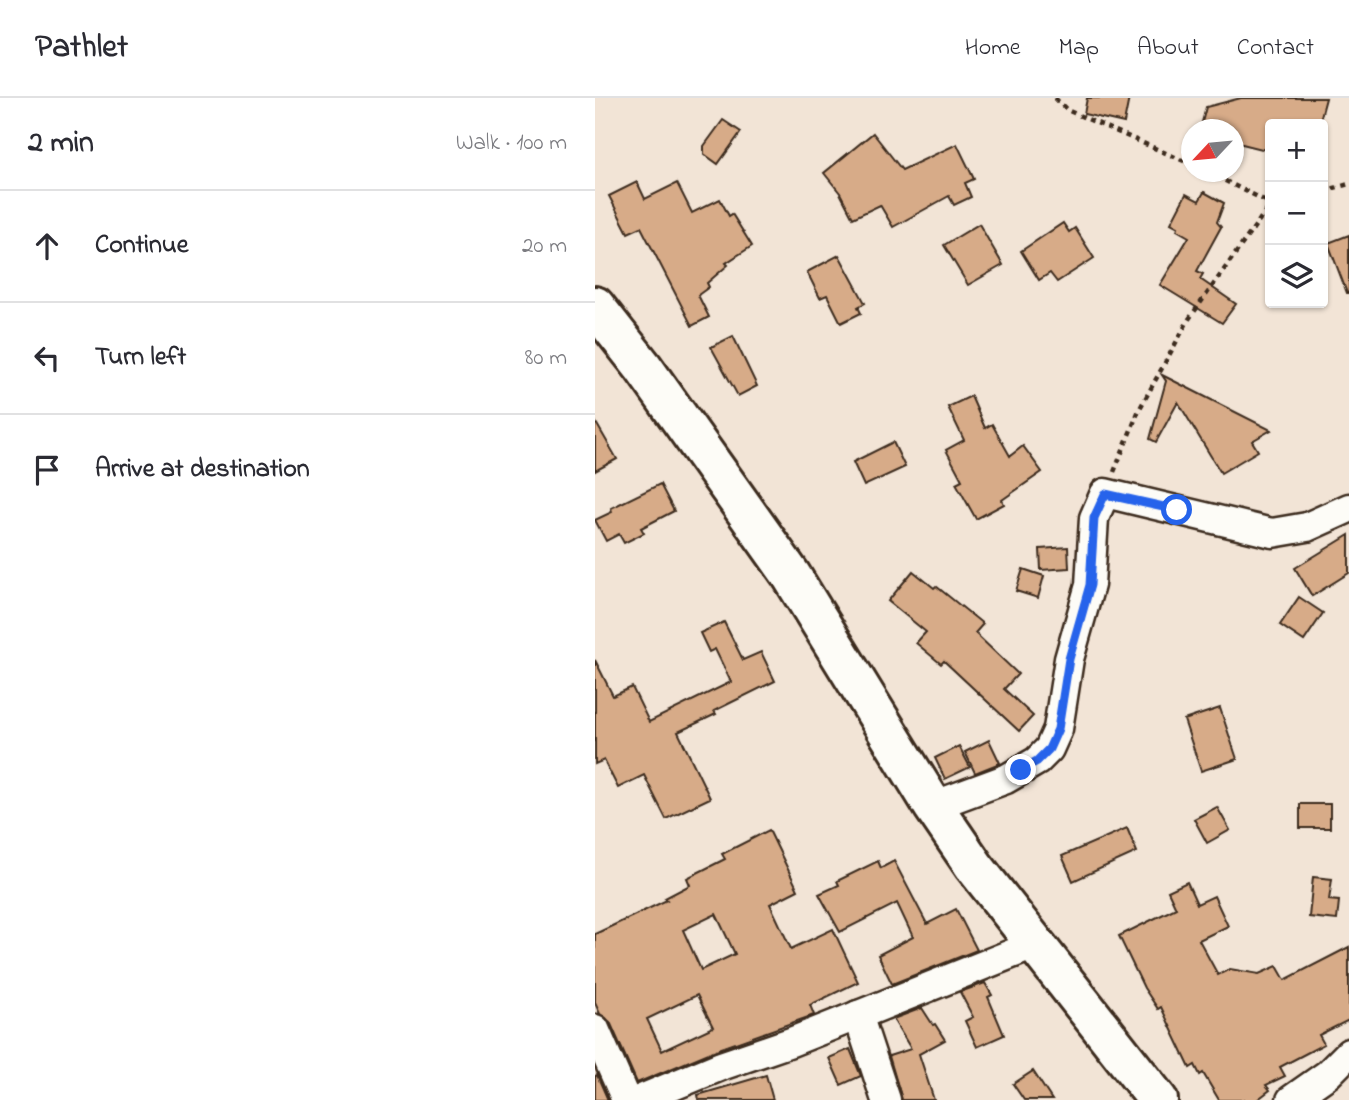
<!DOCTYPE html>
<meta charset="utf-8">
<style>
:root{--surface:#fff;--page:#f7f7f7;--text:#2b2b33;--muted:#7c7c81;--line:#e1e1e2}
body{margin:0;font-family:"Indie Flower",sans-serif;background:var(--page);color:var(--text)}
.controls{position:absolute;right:21px;top:21px;display:grid;overflow:hidden;border-radius:7px;box-shadow:0 2px 5px #0004}
.controls button{width:63px;height:63px;display:grid;place-items:center;padding:0;border:0;border-bottom:2px solid var(--line);background:var(--surface);color:var(--text);font:35px sans-serif}
.compass{position:absolute;left:586px;top:21px;width:63px;height:63px;border-radius:50%;background:var(--surface);box-shadow:0 2px 5px #0004;rotate:244deg}
.stop{position:absolute;width:21px;height:21px;margin:-16px;border:5px solid #2563eb;border-radius:50%;background:#fff}
.stop.end{background:#2563eb;border-color:#fff;box-shadow:0 2px 7px #0008}
.list{margin:0;padding:0;list-style:none}
h2{display:flex;justify-content:space-between;align-items:center;height:91px;margin:0;padding:0 28px;font-size:30px}
h2 small{font-size:23px;font-weight:400;color:var(--muted)}
.list li{display:grid;grid-template-columns:46px 1fr auto;gap:21px;align-items:center;box-sizing:border-box;height:112px;padding:0 28px;border-top:2px solid var(--line)}
.list b{display:block;font-size:26px;white-space:nowrap}
.list em{font-size:23px;font-style:normal;color:var(--muted)}
.icon{flex:none;width:38px;height:38px;fill:none;stroke:currentColor;stroke-width:2;stroke-linecap:round;stroke-linejoin:round}
.map{position:relative;flex:none;width:754px;height:1002px;overflow:hidden}
header{display:flex;align-items:center;gap:42px;box-sizing:border-box;height:98px;padding:0 35px;background:var(--surface);border-bottom:2px solid var(--line)}
header strong{font-size:33px}
nav{display:flex;gap:38px;margin-inline-start:auto;font-size:24px}
main{display:flex}
aside{flex:1;background:var(--surface)}
.map>svg:first-child{display:block}
.building{fill:#d7ab88;stroke:#3b2a1e;stroke-width:2;fill-rule:evenodd}
.lines{fill:none;stroke-linecap:round;stroke-linejoin:round}
.minor-casing{stroke:#3b2a1e;stroke-width:33}
.highway-casing{stroke:#3b2a1e;stroke-width:44}
.path{stroke:#3b2a1e;stroke-width:4.5;stroke-dasharray:5 5;stroke-linecap:butt}
.minor{stroke:#fdfcf7;stroke-width:28}
.highway{stroke:#fdfcf7;stroke-width:38}
.route{stroke:#2563eb;stroke-width:9}
</style>
<header>
<strong>Pathlet</strong>
<nav><a>Home</a><a>Map</a><a>About</a><a>Contact</a></nav>
</header>
<main>
<aside>
<h2>2 min<small>Walk · 100 m</small></h2>
<ul class="list">
<li><svg class="icon" aria-label="ahead" viewBox="0 0 24 24"><path d="M12 20V5M6 11l6-6 6 6"/></svg><div><b>Continue</b></div><em>20 m</em></li>
<li><svg class="icon" aria-label="left" viewBox="0 0 24 24"><path d="M17 20v-9H6M10 6l-5 5 5 5"/></svg><div><b>Turn left</b></div><em>80 m</em></li>
<li><svg class="icon" aria-label="arrive" viewBox="0 0 24 24"><path d="M6 21V4h12l-3 4 3 4H6"/></svg><div><b>Arrive at destination</b></div></li>
</ul>
</aside>
<div class="map">
<svg width="754" height="1002" viewBox="0 0 754 1002">
<rect width="100%" height="100%" fill="#f2e4d6"/>
<filter id="ink" filterUnits="userSpaceOnUse"><feTurbulence type="fractalNoise" baseFrequency=".0143" numOctaves="2"/><feDisplacementMap in="SourceGraphic" scale="14" xChannelSelector="R" yChannelSelector="G"/><feConvolveMatrix kernelMatrix="1 2 1 2 8 2 1 2 1" color-interpolation-filters="sRGB"/></filter>
<g filter="url(#ink)">
<g class="building">
<path d="M492,0H534L529,25L489,16Z"/>
<path d="M646,0H731L724,26H675V53L639,44V32H605L611,9Z"/>
<path d="M128,22L146,34L123,66L109,56V48Z"/>
<path d="M278,35L307,72L362,46L379,81L370,85L376,99L359,107L354,98L298,129L285,107L258,120L245,95L229,75Z"/>
<path d="M42,84L50,101L82,85L97,115L125,101L134,118L137,116L157,148L131,165L133,167L112,185L114,189L103,197L114,219L97,228L46,129L33,135L14,98Z"/>
<path d="M609,94L629,105L622,124L626,129L602,173L608,176L605,181L641,206L627,225L565,187L594,139L582,132L583,129L576,125L591,96L604,103Z"/>
<path d="M468,125L474,134L480,130L499,160L462,184L455,175L444,182L426,153Z"/>
<path d="M384,126L408,167L373,187L349,147Z"/>
<path d="M754,137V195H752L733,145Z"/>
<path d="M244,157L270,205L263,209L266,215L246,225L232,197L225,200L212,174Z"/>
<path d="M138,238L162,288L143,298L116,249Z"/>
<path d="M567,277L577,282L676,332L657,343L663,353L626,375L583,304L561,344L555,341L571,283Z"/>
<path d="M376,298L390,330L397,326L415,358L428,348L447,374L407,402L409,406L381,421L361,385L367,382L351,352L369,342L353,309Z"/>
<path d="M0,323L22,361L0,373Z"/>
<path d="M298,344L310,369L269,388L258,364Z"/>
<path d="M65,386L79,413L46,430L49,435L29,445L24,436L11,443L0,422L17,414L16,410Z"/>
<path d="M754,437V475L717,498L700,470Z"/>
<path d="M473,449L474,470L446,472L445,451Z"/>
<path d="M428,471L449,478L443,500L421,493Z"/>
<path d="M318,473L339,490L341,488L388,526L380,535L423,576L409,591L438,618L424,633L349,563L346,566L321,545L331,534L293,503Z"/>
<path d="M704,499L728,515L709,543L685,527Z"/>
<path d="M129,524L148,562L166,554L180,583L119,613L121,616L83,634L115,700L71,721L49,677L23,690L9,662L0,666V562L18,598L37,589L54,624L136,584L120,551L114,554L105,535Z"/>
<path d="M625,610L642,661L606,673L589,622Z"/>
<path d="M394,642L405,665L380,675L370,654Z"/>
<path d="M364,648L375,669L350,681L340,660Z"/>
<rect x="705" y="706" width="30" height="24"/>
<path d="M622,709L635,732L612,745L599,721Z"/>
<path d="M532,730L542,754L478,783L467,758Z"/>
<path d="M174,732L203,792L175,806L196,851L238,831L263,884L215,907L219,917L121,952L42,985L15,924L5,916L0,905V836L72,802L70,800L95,787L92,780L130,761L127,756ZM121,816L140,856L106,872L88,832ZM102,897L118,929L67,953L52,921Z"/>
<path d="M283,763L286,770L299,763L332,826L361,811L382,852L297,886L283,857L318,839L302,805L245,834L224,796L244,787L242,783Z"/>
<path d="M718,779L737,781L734,802L744,803L742,822L714,819Z"/>
<path d="M592,784L602,806L619,798L633,828L604,842L623,877L635,871L664,876L682,868L690,882L754,849V922L724,937L729,946L685,969L690,978L671,987L675,992L662,1002H624L608,975L605,977L600,967L595,970L566,909L563,911L549,890L524,838L581,810L573,793Z"/>
<path d="M390,885L397,897L393,899L409,937L382,949L370,923L378,919L365,894Z"/>
<path d="M327,910L338,927L340,926L350,942L324,956L339,1002H307L294,958L316,951L298,921Z"/>
<path d="M255,951L266,978L246,987L234,960Z"/>
<path d="M438,973L457,1002H429L418,986Z"/>
<path d="M2,977L13,1002H0V978Z"/>
<path d="M171,977L178,1002H104L103,997Z"/>
</g>
<g class="lines">
<defs>
<g id="minor">
<path d="M338,708L411,681L442,663L454,651L463,631L474,561L495,487L499,420L510,395L677,435L712,429L754,410"/>
<path d="M263,917L291,1002"/>
<path d="M0,931L31,1002"/>
<path d="M44,1002L126,968L196,944L439,847"/>
<path d="M696,1002L733,976L754,955"/>
</g>
<path id="highway" d="M0,208L48,269L196,477L338,708L379,768L563,1002"/>
</defs>
<use href="#minor" class="minor-casing"/>
<use href="#highway" class="highway-casing"/>
<g class="path">
<path d="M460,0L472,12L596,66"/>
<path d="M612,74L675,105"/>
<path d="M728,93L754,86"/>
<path d="M519,374L544,312L594,221L675,107"/>
</g>
<use href="#minor" class="minor"/>
<use href="#highway" class="highway"/>
</g>
</g>
<g class="lines" filter="url(#ink)">
<path class="route" d="M426,672L442,663L454,651L463,631L474,561L495,487L499,420L510,396L582,412"/>
</g>
</svg>
<div class="controls">
<button>+</button>
<button>−</button>
<button><svg class="icon" aria-label="layers" viewBox="0 0 24 24"><path d="M12 4l9 5-9 5-9-5zM3 14l9 5 9-5"/></svg></button>
</div>
<svg class="compass" viewBox="-18 -18 36 36"><path d="M0-13l5 13h-10z" fill="#e53935"/><path d="M0 13l5-13h-10z" fill="#7c7c81"/></svg>
<div class="stop" style="left:582px;top:412px"></div>
<div class="stop end" style="left:426px;top:672px"></div>
</div>
</main>
